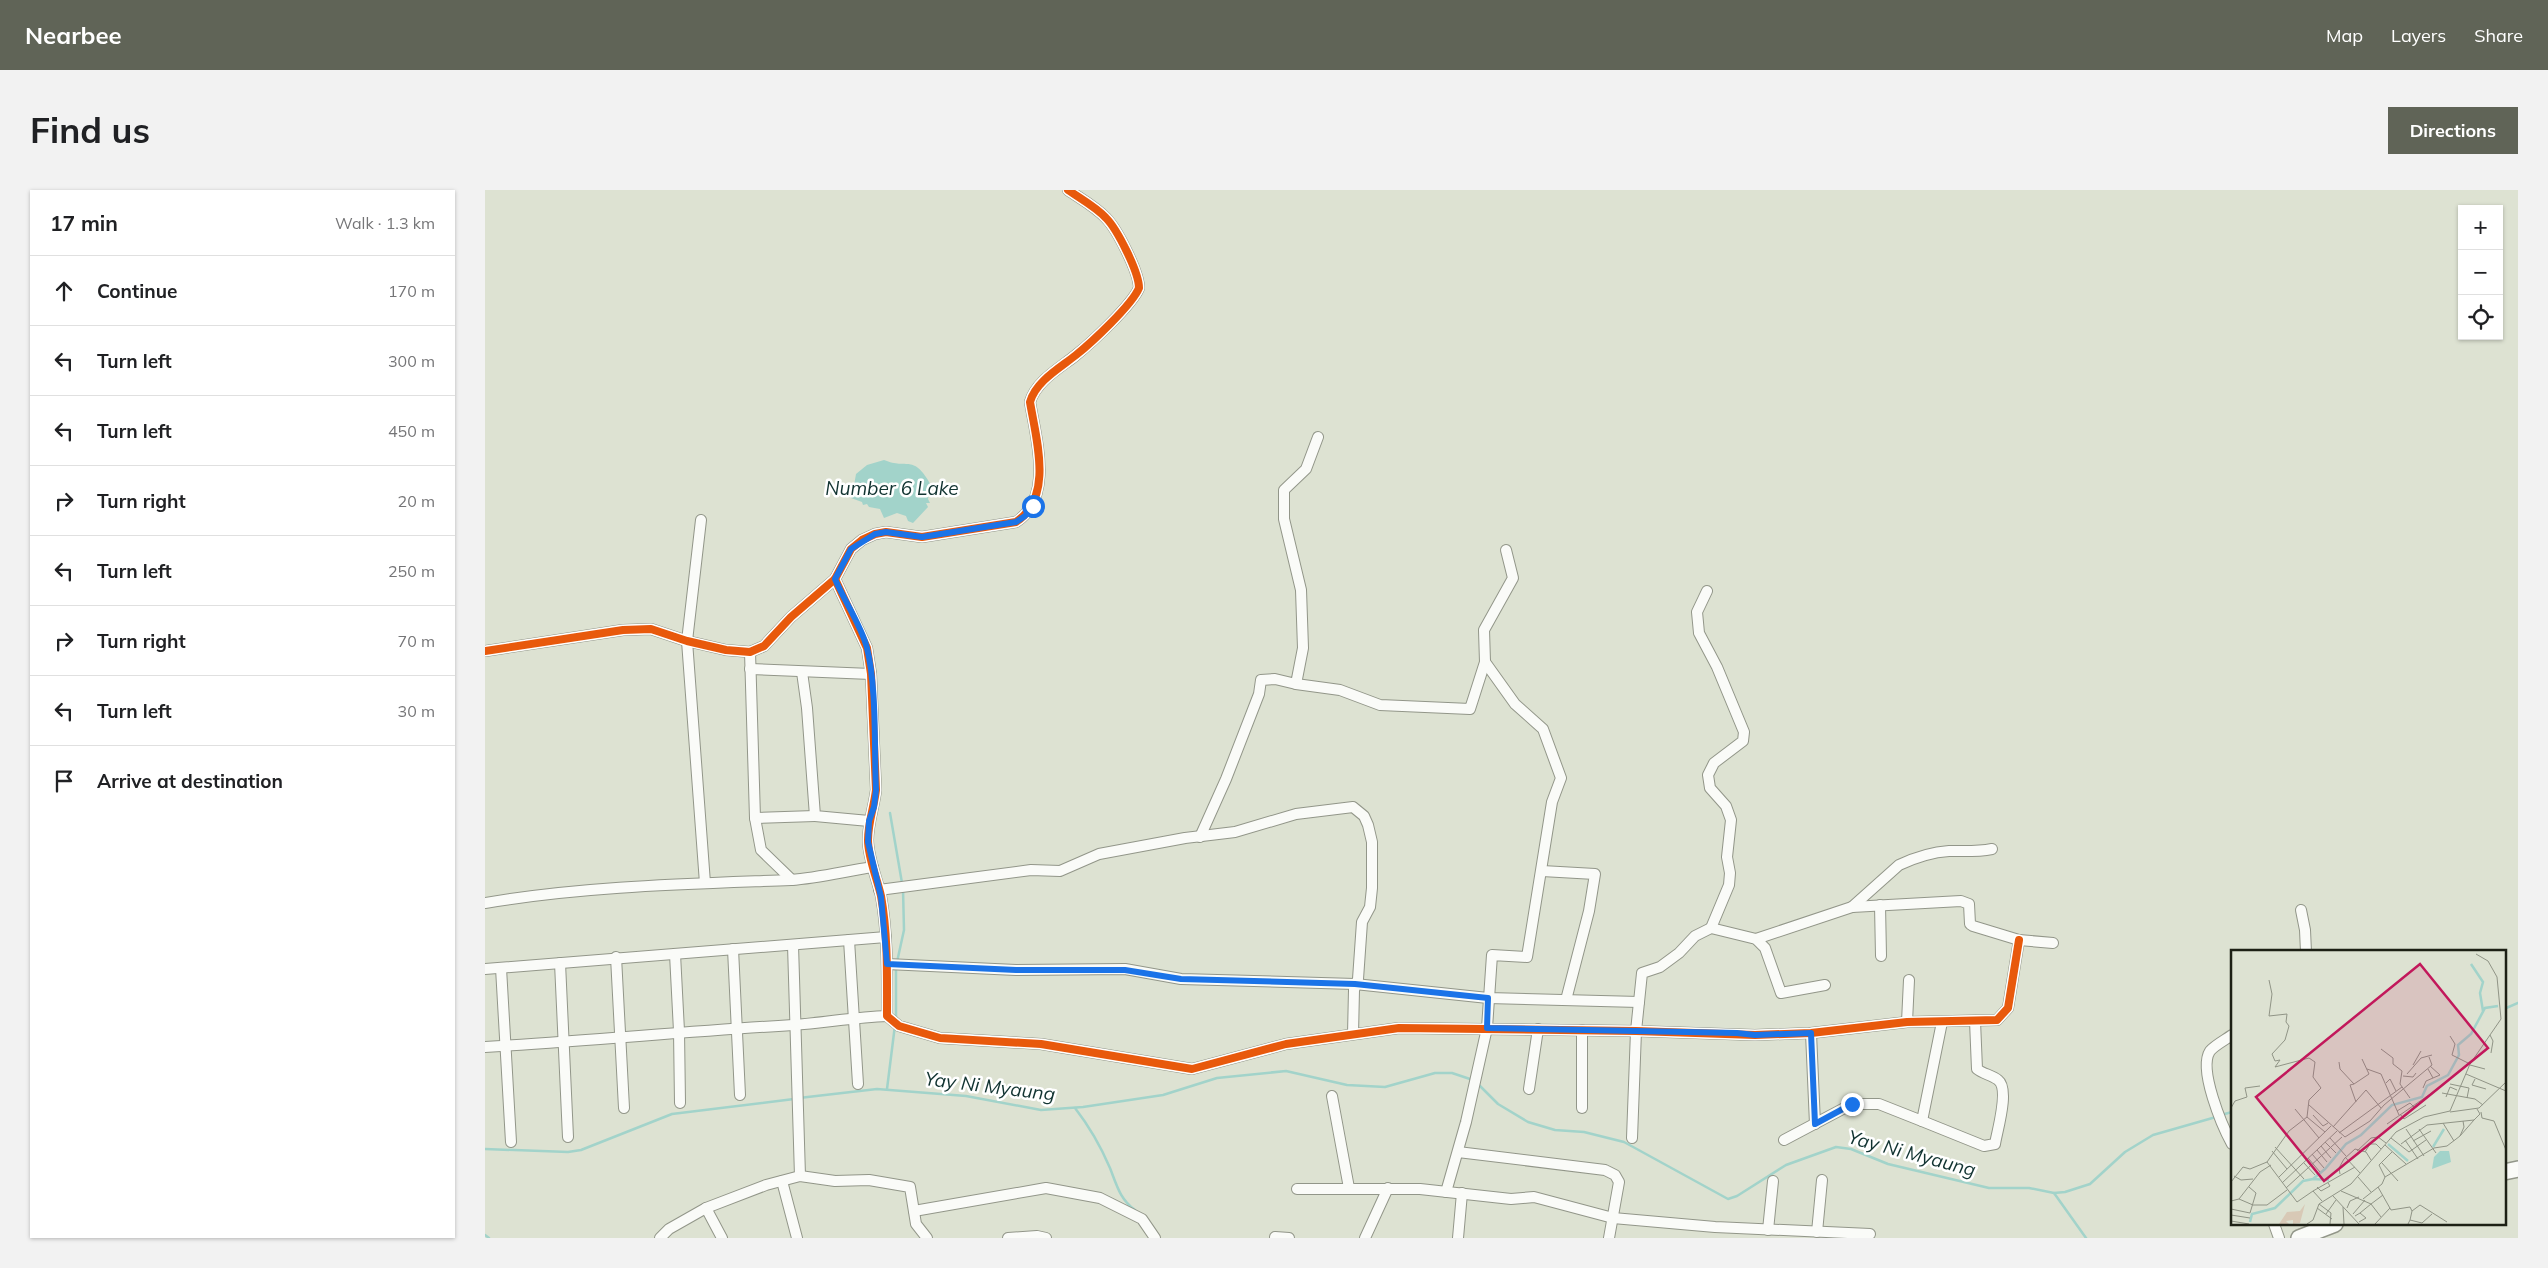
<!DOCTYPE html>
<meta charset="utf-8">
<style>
:root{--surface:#fff;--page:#f2f2f2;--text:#202124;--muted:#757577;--line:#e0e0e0;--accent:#606457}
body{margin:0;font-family:Mulish,sans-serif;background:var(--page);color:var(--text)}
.controls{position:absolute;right:15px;top:15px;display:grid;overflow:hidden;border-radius:0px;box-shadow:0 1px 4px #0004}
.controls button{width:45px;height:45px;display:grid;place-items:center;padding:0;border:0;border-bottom:1px solid var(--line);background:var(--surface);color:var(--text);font:25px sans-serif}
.stop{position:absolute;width:15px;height:15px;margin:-11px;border:4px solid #1a73e8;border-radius:50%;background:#fff}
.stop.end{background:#1a73e8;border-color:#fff;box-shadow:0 1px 5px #0008}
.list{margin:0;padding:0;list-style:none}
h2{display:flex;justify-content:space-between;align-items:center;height:65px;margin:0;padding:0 20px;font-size:21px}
h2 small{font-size:16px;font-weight:400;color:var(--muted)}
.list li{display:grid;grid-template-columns:32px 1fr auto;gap:15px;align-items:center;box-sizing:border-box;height:70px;padding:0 20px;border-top:1px solid var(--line)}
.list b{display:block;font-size:19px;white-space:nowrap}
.list em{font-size:16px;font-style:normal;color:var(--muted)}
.icon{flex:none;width:28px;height:28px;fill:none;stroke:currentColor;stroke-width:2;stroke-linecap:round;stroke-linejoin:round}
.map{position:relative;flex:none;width:2033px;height:1048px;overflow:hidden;border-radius:0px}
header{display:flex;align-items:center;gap:30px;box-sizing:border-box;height:70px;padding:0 25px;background:var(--accent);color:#fff}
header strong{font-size:24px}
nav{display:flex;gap:28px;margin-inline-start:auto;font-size:18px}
.intro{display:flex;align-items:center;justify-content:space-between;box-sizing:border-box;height:120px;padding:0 30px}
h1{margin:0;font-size:35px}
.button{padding:12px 22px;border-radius:0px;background:var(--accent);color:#fff;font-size:18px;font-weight:700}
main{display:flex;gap:30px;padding:0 30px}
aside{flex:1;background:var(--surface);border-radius:0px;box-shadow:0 1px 4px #0004}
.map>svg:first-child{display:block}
.water{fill:#a2d3ca}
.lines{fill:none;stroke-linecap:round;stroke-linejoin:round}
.stream{stroke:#a2d3ca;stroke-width:2.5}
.street-casing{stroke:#929689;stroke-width:12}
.primary-casing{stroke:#929689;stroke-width:18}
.street{stroke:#fafbf8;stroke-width:10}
.primary{stroke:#fafbf8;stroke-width:15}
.cycleway-casing{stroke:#fff;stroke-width:11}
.cycleway{stroke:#e8590c;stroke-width:8}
.route{stroke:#1a73e8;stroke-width:6}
.labels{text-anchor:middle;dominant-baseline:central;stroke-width:5;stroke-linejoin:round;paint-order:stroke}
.water-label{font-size:19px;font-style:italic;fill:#113331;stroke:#fff}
.inset-river{fill:none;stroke:#a2d3ca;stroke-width:2.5}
.inset-road{fill:none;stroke:#909486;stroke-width:1}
.view{fill:#c2185b;fill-opacity:0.15;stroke:#c2185b;stroke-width:2.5}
.inset-edge{fill:none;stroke:#1d2015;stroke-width:2.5}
</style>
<header>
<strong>Nearbee</strong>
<nav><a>Map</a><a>Layers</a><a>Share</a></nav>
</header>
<div class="intro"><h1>Find us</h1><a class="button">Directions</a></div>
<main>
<aside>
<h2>17 min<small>Walk · 1.3 km</small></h2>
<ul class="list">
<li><svg class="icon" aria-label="ahead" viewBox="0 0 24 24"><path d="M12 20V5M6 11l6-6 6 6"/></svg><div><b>Continue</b></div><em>170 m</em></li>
<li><svg class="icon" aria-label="left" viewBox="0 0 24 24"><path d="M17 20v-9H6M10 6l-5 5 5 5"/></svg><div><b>Turn left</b></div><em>300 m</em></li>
<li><svg class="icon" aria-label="left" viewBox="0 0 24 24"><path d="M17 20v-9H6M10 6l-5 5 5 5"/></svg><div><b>Turn left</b></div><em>450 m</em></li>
<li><svg class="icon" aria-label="right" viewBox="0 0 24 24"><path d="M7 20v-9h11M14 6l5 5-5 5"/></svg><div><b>Turn right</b></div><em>20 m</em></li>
<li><svg class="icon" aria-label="left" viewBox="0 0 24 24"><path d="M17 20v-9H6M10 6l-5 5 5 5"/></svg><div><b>Turn left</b></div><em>250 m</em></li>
<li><svg class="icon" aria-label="right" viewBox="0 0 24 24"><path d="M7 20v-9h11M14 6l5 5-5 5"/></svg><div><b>Turn right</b></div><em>70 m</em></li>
<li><svg class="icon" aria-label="left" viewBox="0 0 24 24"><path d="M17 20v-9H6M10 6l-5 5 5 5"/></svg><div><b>Turn left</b></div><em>30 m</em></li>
<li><svg class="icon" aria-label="arrive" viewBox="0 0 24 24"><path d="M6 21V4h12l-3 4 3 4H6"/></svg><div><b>Arrive at destination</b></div></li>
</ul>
</aside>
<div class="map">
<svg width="2033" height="1048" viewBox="0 0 2033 1048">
<rect width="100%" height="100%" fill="#dde2d2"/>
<path class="water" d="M399,270C423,280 428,263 446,295L443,309L445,313H441L443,317L428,333L423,331L421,326L412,323L399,328L395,319L384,317L382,314L378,315L377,312L366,308L370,302L368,301L371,284L382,275Z"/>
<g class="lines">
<g class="stream">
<path d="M405,623L417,693"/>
<path d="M412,772L419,740L418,699"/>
<path d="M2019,819L2033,813"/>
<path d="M411,830V778"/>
<path d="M992,893L1013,914L1043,932L1070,940L1099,942L1139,952L1243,1009L1252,1006L1301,975L1351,957L1366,959L1403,974L1504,998H1544L1569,1003L1580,1002L1605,994L1640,962L1668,945L1731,927"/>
<path d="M402,899L410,835"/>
<path d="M314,908L392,899L481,906L556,920L598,917L678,905L732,888L801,881L862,895L900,897L950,883H967L988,890"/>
<path d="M590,918C604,936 616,957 625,978C632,996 635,1009 650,1020"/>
<path d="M1736,925L1747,922"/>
<path d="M0,959L83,962L96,960L187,924L309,909"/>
<path d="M1569,1003L1601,1048"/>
<path d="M0,1045L4,1048"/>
</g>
<defs>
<g id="street">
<path d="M216,330L202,451L220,693"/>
<path d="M350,389L382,458L386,484L391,600C389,617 383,633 383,650C383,668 392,688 396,706C403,745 402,786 402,826L414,836L455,848L556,854L707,879L801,854L914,838L1151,841L1270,845L1326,843L1422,832L1512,830L1523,818L1534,750"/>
<path d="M1222,401L1212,422L1214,443L1232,477L1259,542L1258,551L1229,573L1223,585L1225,598L1241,616L1246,630L1242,667L1245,683L1244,695L1226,738"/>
<path d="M0,461L138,440L166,439L202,451L241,460L265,462L279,456L306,427L350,389L366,359L377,350L390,344L401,342L437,347L531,332C569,307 551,249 545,212C551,191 575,178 591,165C606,153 647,115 654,98C654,82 632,39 621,28C611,17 596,9 583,0"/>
<path d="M265,462L270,628L276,660L307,690"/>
<path d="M265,479L386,484"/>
<path d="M317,482L322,518L330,626L384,631"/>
<path d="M811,494L855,500L895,515L985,519L1000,472L999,440L1028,388L1021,360"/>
<path d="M270,628L330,626"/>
<path d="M715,647L741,589L774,504L776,490L790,489L811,494L818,458L816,400L799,329V300L821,279L833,247"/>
<path d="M1057,681L1110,684L1104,721L1081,810"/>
<path d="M394,700L546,680L575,681L614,664L700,648L750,642L811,624L868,617L879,626L883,635L887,652V698L885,717L877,732L873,789L869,800L868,844"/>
<path d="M0,713C101,696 203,694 306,690C333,688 361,681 388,677"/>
<path d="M1395,715L1396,766"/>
<path d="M1367,717L1414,675C1429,668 1448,662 1464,661C1479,661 1492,662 1507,659"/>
<path d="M1816,720L1820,740L1821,762"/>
<path d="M1271,749L1367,717L1476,711L1484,714L1485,734L1488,736L1534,750L1568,753"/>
<path d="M364,750L373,894"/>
<path d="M308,755L315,986"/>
<path d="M248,759L255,905"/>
<path d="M190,764L194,841L195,913"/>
<path d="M131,767L139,918"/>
<path d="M75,773L83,947"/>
<path d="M402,774L531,780L640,779L696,789L870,794L1003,808L1154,812"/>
<path d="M16,778L26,952"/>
<path d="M0,779L401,747"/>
<path d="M1422,832L1424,790"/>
<path d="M1326,843L1330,934"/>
<path d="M1747,845C1740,850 1730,855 1725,861C1713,879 1737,936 1747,954"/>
<path d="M0,857C103,851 205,841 308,835C339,833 370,827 402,826"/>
<path d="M1044,899L1053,839"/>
<path d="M847,906L864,998"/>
<path d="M1097,918V840"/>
<path d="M1437,931L1499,956L1510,954C1512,941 1525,899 1513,890C1507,885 1498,884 1492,879L1490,831"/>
<path d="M1147,948L1151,841L1157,783L1175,777L1194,763L1210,746L1226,738L1271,749L1280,758L1296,803L1340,795"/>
<path d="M1299,950L1367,914H1394L1437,931L1457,832"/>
<path d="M973,962L1120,980L1130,985L1134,992L1124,1048"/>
<path d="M297,991L312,1048"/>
<path d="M812,999H935L1026,1009L1049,1007L1128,1028L1230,1037L1385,1044"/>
<path d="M961,1002L981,932L1002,838L1007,765L1042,767L1067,612L1076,588L1058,539L1030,514L1000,472"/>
<path d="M221,1018L237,1048"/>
<path d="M429,1021L561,998L615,1008L657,1029L670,1048"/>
<path d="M1789,1034L1794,1048"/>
<path d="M1283,1040L1288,991"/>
<path d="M1332,1042L1337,990"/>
<path d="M790,1047L804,1048"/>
<path d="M175,1048L184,1039L221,1018L281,995L315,986L350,991L384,990L425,997L431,1034L442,1048"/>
<path d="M523,1048L552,1046L561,1048"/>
<path d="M880,1048L903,998"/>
<path d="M973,1048L977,1003"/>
</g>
<g id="primary">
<path d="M2019,982L2033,979"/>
<path d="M1814,1048L1850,1034"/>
</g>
</defs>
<use href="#street" class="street-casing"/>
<use href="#primary" class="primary-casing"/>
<use href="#street" class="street"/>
<use href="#primary" class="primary"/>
<defs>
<g id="cycleway">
<path d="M350,389L382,458L386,484L391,600C389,617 383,633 383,650C383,668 392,688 396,706C403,745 402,786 402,826L414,836L455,848L556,854L707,879L801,854L914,838L1151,841L1270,845L1326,843L1422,832L1512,830L1523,818L1534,750"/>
<path d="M0,461L138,440L166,439L202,451L241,460L265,462L279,456L306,427L350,389L366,359L377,350L390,344L401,342L437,347L531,332C569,307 551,249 545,212C551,191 575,178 591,165C606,153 647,115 654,98C654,82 632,39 621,28C611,17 596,9 583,0"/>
</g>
</defs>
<use href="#cycleway" class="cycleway-casing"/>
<use href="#cycleway" class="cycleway"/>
</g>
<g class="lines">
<path class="route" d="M548,316L540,326L531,332L437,347L401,342L390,344L366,359L350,389C359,410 377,437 382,458C392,498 389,558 391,600L389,617L384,631L383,652L396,707L402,774L531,780H640L696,789L870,794L1003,808L1002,838L1252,843L1270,845L1326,843L1330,934L1367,914"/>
</g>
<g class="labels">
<g class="water-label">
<text x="407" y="298">Number 6 Lake</text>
<text transform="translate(505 896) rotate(7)">Yay Ni Myaung</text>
<text transform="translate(1427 963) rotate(15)">Yay Ni Myaung</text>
</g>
</g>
<g transform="translate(1746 760)">
<rect width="275" height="275" fill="#dde2d2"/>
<path d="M74,254L69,273L62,274V270L55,271L58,274H48L56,262L69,261Z" fill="#d8c9b6"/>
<path d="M209,201H218L220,212L201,219L203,207Z" fill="#a2d3ca"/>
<path class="inset-river" d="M240,14L252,32L249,43L252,61M157,194L177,211M202,197L213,179M82,229L98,230M19,272L21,264L44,258L72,231L82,229L94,219L115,194L130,185L161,155L191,147L196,136L217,125L228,105L227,95L240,84L254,58L267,56"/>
<path class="inset-road" d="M259,85L262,91L260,103M219,86L224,94L221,105L239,114M150,99L162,108V114L171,121L169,134L179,148M108,112L109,119L123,134L119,135L125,152M182,115L190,101M239,115L254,119M199,116L209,125L202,128M136,119L150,124L168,165M176,124L190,108L201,105M235,124L275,141M172,126L182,127L185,123M244,129L241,135L255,139M155,133L159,129L165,141M123,134L138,124L131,109M219,134L238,138L236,148M192,138L195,131L202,128L197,119M211,143L244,149L252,155M215,147L219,137L226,140M78,155L114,187L139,171L153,155L201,115L198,107M0,158L4,151L16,147L14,138L29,136M64,159L88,188M166,161L179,153L183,157M219,162L248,158L275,132M250,162L251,168L263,171L275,200M169,164L173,169L195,155M82,165L92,176L97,173M76,167L94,182M212,173L223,191M156,174L205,140M102,177L135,140L150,158M175,179L193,206M188,179L205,203M108,183L171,137M229,186L243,170M99,188L115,206M160,188L178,202L195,190M174,190L187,209M182,191L200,181M94,192L105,203M170,194L196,175L243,170L249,164L246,159M154,195L175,214M90,196L100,208M44,197L73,229M86,200L96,212M41,201L56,219M126,201L140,188L147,187L155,193M134,202L139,194H145L150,199M81,204L93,218M114,207L129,223M77,208L89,222M36,212L58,181L76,167L78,150L90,138L82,127L84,112L78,108L44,117L49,110L44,111L41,104L54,90L58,76L55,72L56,64L38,66L41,44L38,30M73,213L84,225M151,213L167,231M109,224L108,218L113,209L124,199L135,202L140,210M3,226L10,230L22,229M48,227L100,176M127,227L140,242M154,227L203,198L216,196L229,186L233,177L232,171M0,232L12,217L19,219L36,212L66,252L82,241L91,251M51,233L106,181M18,237L25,243L19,263M86,237L90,241L99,236L97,233M147,237L160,260L179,257L181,261M55,238L111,187M82,241L124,217M110,241L140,254L152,245M102,246L128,274M8,249L29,222L40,215M132,249L151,234L154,227L148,215L161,202M0,251L8,249L22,255H36L56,240M88,254L100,263L99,274M112,257L113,274M86,258L101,269M116,258L119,251L128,247M0,259L19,263M129,263L140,254L150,267M95,264L105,250M122,264L134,250M0,265L19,268M124,266L129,263L135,268L128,272M179,270L181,261L189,255L216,272M0,271L18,274M76,274L82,270L88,254L120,234L165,182L193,167L219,161L239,114L270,69L266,27L257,11L245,4M144,274L159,258M177,274L179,270L191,273L201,264"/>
<path class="view" d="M189,14L257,98L93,231L25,147Z"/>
<rect width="275" height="275" class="inset-edge"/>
</g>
</svg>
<div class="controls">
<button>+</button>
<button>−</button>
<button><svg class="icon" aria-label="locate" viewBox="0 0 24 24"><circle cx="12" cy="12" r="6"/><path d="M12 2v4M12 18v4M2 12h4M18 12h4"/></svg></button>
</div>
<div class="stop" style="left:548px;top:316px"></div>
<div class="stop end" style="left:1367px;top:914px"></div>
</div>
</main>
